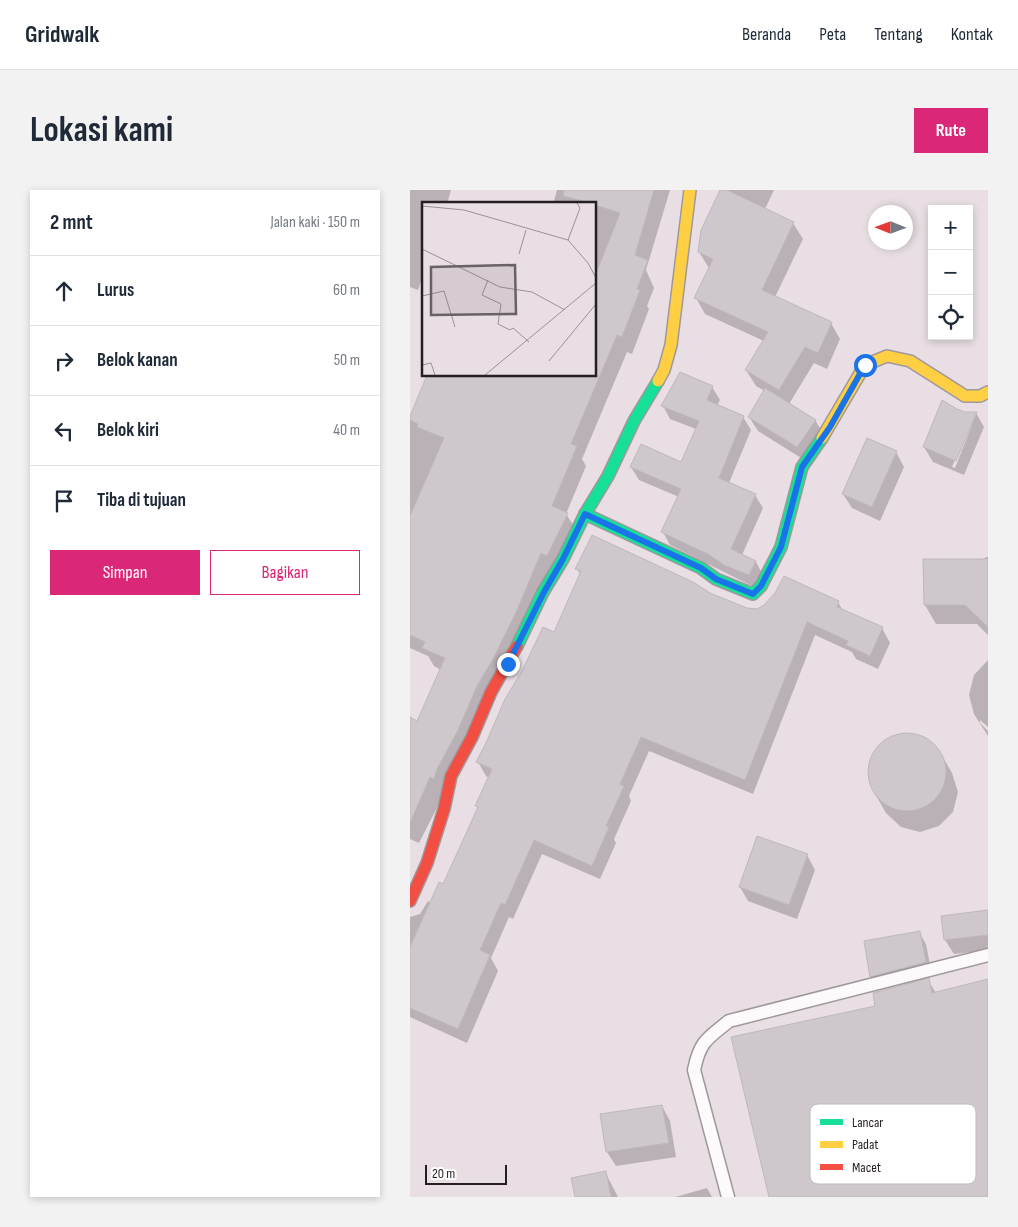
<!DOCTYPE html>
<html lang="id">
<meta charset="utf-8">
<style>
:root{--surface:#fff;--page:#f2f2f3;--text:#1f2937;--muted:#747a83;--line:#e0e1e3;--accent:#db2777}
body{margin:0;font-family:"Sofia Sans Condensed",sans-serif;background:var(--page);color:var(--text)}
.controls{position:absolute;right:15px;top:15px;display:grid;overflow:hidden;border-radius:0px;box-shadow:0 2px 8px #0003}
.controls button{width:45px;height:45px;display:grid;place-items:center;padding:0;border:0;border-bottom:1px solid var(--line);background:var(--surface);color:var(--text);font:25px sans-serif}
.compass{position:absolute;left:458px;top:15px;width:45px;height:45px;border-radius:50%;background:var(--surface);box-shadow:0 2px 8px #0003;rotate:271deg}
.scale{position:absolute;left:15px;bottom:12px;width:82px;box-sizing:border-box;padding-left:5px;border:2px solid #251e22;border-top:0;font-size:14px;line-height:18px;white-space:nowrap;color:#251e22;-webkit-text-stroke:4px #fff;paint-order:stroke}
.stop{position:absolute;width:15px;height:15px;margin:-11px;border:4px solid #1a73e8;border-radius:50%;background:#fff}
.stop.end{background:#1a73e8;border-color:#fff;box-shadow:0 1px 5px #0008}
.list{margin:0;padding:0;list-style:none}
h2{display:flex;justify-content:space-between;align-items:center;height:65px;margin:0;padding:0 20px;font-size:21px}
h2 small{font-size:16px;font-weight:400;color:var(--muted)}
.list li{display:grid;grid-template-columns:32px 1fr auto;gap:15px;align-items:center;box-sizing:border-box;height:70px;padding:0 20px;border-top:1px solid var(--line)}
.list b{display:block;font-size:19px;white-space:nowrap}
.list em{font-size:16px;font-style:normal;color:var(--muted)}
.actions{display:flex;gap:10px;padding:15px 20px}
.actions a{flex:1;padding:11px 0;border:1px solid var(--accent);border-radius:0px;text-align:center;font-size:18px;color:var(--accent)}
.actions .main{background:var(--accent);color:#fff}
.icon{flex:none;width:28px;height:28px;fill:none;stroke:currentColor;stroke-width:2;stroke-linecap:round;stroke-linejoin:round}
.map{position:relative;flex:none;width:578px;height:1007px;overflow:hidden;border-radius:0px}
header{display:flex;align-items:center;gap:30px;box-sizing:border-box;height:70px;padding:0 25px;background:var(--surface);border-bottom:1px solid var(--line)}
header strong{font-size:24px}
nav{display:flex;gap:28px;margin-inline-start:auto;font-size:18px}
.intro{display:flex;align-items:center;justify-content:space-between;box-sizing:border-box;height:120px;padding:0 30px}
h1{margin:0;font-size:35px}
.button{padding:12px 22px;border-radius:0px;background:var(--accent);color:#fff;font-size:18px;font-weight:700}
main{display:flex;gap:30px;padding:0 30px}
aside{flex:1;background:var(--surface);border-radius:0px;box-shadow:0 2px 8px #0003}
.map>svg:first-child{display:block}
.shadow{fill:#0003;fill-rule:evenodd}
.building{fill:#cec7cc;stroke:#beb8bc}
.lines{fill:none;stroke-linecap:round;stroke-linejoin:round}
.lane-casing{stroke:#9f989c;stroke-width:15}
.fast-casing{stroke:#9f989c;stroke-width:14}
.slow-casing{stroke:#9f989c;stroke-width:14}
.jam-casing{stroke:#9f989c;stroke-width:14}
.lane{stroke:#fcfafb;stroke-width:12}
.fast{stroke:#16e098;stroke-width:11}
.slow{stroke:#ffcf43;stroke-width:11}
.jam{stroke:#f24e42;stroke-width:11}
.route{stroke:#1a73e8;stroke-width:6}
.inset-road{fill:none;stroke:#9a9196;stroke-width:1}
.view{fill:#696166;fill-opacity:0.15;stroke:#696166;stroke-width:2.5}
.inset-edge{fill:none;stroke:#251e22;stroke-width:2.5}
.key{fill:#fff;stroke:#bebcbd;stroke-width:1}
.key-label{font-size:14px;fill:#251e22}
</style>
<header>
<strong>Gridwalk</strong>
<nav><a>Beranda</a><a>Peta</a><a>Tentang</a><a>Kontak</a></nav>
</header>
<div class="intro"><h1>Lokasi kami</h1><a class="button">Rute</a></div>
<main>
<aside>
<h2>2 mnt<small>Jalan kaki · 150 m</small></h2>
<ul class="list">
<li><svg class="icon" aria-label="ahead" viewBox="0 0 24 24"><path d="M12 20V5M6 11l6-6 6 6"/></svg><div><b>Lurus</b></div><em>60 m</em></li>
<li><svg class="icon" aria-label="right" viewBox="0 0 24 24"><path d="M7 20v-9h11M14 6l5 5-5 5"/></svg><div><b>Belok kanan</b></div><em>50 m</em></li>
<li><svg class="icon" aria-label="left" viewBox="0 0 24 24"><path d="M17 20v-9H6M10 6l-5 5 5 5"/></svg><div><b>Belok kiri</b></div><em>40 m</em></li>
<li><svg class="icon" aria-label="arrive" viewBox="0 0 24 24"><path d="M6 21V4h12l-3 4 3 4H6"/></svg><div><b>Tiba di tujuan</b></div></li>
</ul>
<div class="actions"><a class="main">Simpan</a><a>Bagikan</a></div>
</aside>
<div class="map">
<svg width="578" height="1007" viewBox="0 0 578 1007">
<rect width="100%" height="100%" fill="#e8dee3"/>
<g class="shadow">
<path d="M0,0H41L37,14H14V82L8,100L0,97Z"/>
<path d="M147,0H260L236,80L244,98L237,116L239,119L222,164L217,162L172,269L176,276L156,324L168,342L9,653L0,649V529L8,532L31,480L24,476L18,466L0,458V229L19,185H185V14H143Z"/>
<path d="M312,0H364L355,19L383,33L393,49L365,107L421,133L430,149L417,179L404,173L379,214L405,230L414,245L396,271L348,241L339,227L355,201L346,196L336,180L354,151L295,124L286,108L299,78L289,62Z"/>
<path d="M302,197L310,210L307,216L333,227L341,240L319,293L345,305L353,318L332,365L346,372L353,385L346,398L260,355L253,342L269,307L229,290L221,277L271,273L286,239L260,229L253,216Z"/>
<path d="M547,221L555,223H566L574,237L554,285L523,272L514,257ZM560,235H562L545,278L542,277Z"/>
<path d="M486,262L494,277L470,331L442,318L433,304Z"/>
<path d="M576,367H578V445L567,434H526L515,415Z"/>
<path d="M167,379L300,405L337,420H347L428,412L433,421L472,438L480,453L468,479L446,469L442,462L405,445L343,604L239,561L219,606L221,611L204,649L206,653L190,689L132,664L103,729L99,727L81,768L88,781L57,853L0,827V727L10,724L18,711L21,713L34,696L68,619L67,616L79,588L76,586L68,572L145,444L171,385Z"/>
<path d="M578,470V537L570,530V533L578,541V546L564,524L559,505L564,485Z"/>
<path d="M496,543L515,547L530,562L542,583L548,602L543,622L529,636L510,642L491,637L476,623L464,602L458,582L463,563L477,549Z"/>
<path d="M397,665L405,680L387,729L338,711L330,697Z"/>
<path d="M578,722V760L544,764L535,750Z"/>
<path d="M509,742L516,754L522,785L468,799L461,786Z"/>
<path d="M518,790L526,803L578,790V1007H360L466,817Z"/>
<path d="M252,916L260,931L266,967L206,976L197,962L192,925Z"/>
<path d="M195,982L208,1007H166Z"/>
<path d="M297,998L302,1007H265Z"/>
</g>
<g class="building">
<path d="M154,0H244L225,65L238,70L227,99L230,100L212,147L207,145L161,254L167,256L142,316L158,323L137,366L131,363L107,420L84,467L67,496L48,540L27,579L24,589L20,587L0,633V527L7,531L35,468L12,458L15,452L0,445V326L34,248L7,237L8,234L0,230V226L17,185H185V86L210,23L185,15V14L153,6Z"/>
<path d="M310,0H317L384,32L352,100L422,132L408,163L395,157L369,200L335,180L358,142L284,108L303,69L288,62L291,40Z"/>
<path d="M270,182L303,196L297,210L334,226L309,288L346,304L321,359L346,371L339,385L314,375L298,364L251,342L271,299L220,277L231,254L271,272L289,231L251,216Z"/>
<path d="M355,198L406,230L387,257L338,227Z"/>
<path d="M532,210L547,219L555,222H567L546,271L513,257Z"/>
<path d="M457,248L487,261L462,317L432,304Z"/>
<path d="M182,345L283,392L300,403L337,418L347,419L354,415L365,403L374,386L429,411L427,417L473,437L460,466L436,455L438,451L397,432L335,590L231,547L210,594L214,596L196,636L199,637L182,676L124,650L95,715L91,713L70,760L80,765L48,839L0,818V757L29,692L33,694L68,617L65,616L82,579L66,572L76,553L95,509L112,481L133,437L144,442L171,381L165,379Z"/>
<path d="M513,369H578V437L555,415H514Z"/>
<circle cx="497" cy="582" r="39"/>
<path d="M347,646L398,664L379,715L329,697Z"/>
<path d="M578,720V745L534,750L531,726Z"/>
<path d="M510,741L516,772L460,787L454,751Z"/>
<path d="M519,788L522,803L578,789V1007H359L321,847L465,816L463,803Z"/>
<path d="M252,915L259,953L196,962L190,924Z"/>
<path d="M196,981L201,1007H165L161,988Z"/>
</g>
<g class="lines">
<defs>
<path id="lane" d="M318,1007L284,880C290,851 297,849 319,831L578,765"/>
<g id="fast">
<path d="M175,324L291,378L306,389L343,404L351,396L371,357L392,277L412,248"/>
<path d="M107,456L133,402L153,369L175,324L198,286L224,231L248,191"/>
</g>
<g id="slow">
<path d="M248,191L254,180L261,155L280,0"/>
<path d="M412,248L455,175L477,166L500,171L555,206H570L578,202"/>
</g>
<path id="jam" d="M0,711L17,673L34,619L41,586L62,547L81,502L107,456"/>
</defs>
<use href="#lane" class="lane-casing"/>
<use href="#fast" class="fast-casing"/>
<use href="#slow" class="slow-casing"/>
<use href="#jam" class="jam-casing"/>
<use href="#lane" class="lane"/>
<use href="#fast" class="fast"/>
<use href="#slow" class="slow"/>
<use href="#jam" class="jam"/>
</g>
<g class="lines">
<path class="route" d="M98,474L134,402L153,369L175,324L291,378L306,389L343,404L351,396L371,357L392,277L420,237L455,175"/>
</g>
<g transform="translate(12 12)">
<rect width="174" height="174" fill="#e8dee3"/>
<path class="inset-road" d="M155,1L158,6L146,38L166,61L174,76M0,4L42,8L146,38M0,47L78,85L110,90L143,108M97,52L104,28M66,78L60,93L79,102L76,122L88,128L91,126L107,140M0,94L22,89L33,125M127,159L174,102M0,163L9,161L13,173M63,173L174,81"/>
<path class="view" d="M93,63L94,112L9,113V65Z"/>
<rect width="174" height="174" class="inset-edge"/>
</g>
<rect x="400" y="914" width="166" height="80" rx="8" class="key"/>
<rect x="410" y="929" width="23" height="6" fill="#16e098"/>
<rect x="410" y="951" width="23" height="7" fill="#ffcf43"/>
<rect x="410" y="974" width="23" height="6" fill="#f24e42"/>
<g class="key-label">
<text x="442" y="937">Lancar</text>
<text x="442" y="959">Padat</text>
<text x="442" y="982">Macet</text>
</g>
</svg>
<div class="controls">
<button>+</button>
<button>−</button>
<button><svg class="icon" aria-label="locate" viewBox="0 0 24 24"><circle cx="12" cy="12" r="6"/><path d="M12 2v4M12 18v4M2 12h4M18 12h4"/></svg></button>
</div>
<svg class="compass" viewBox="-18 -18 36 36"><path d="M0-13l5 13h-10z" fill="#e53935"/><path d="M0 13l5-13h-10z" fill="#747a83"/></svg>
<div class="scale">20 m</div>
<div class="stop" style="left:455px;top:175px"></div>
<div class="stop end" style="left:98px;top:474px"></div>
</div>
</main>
